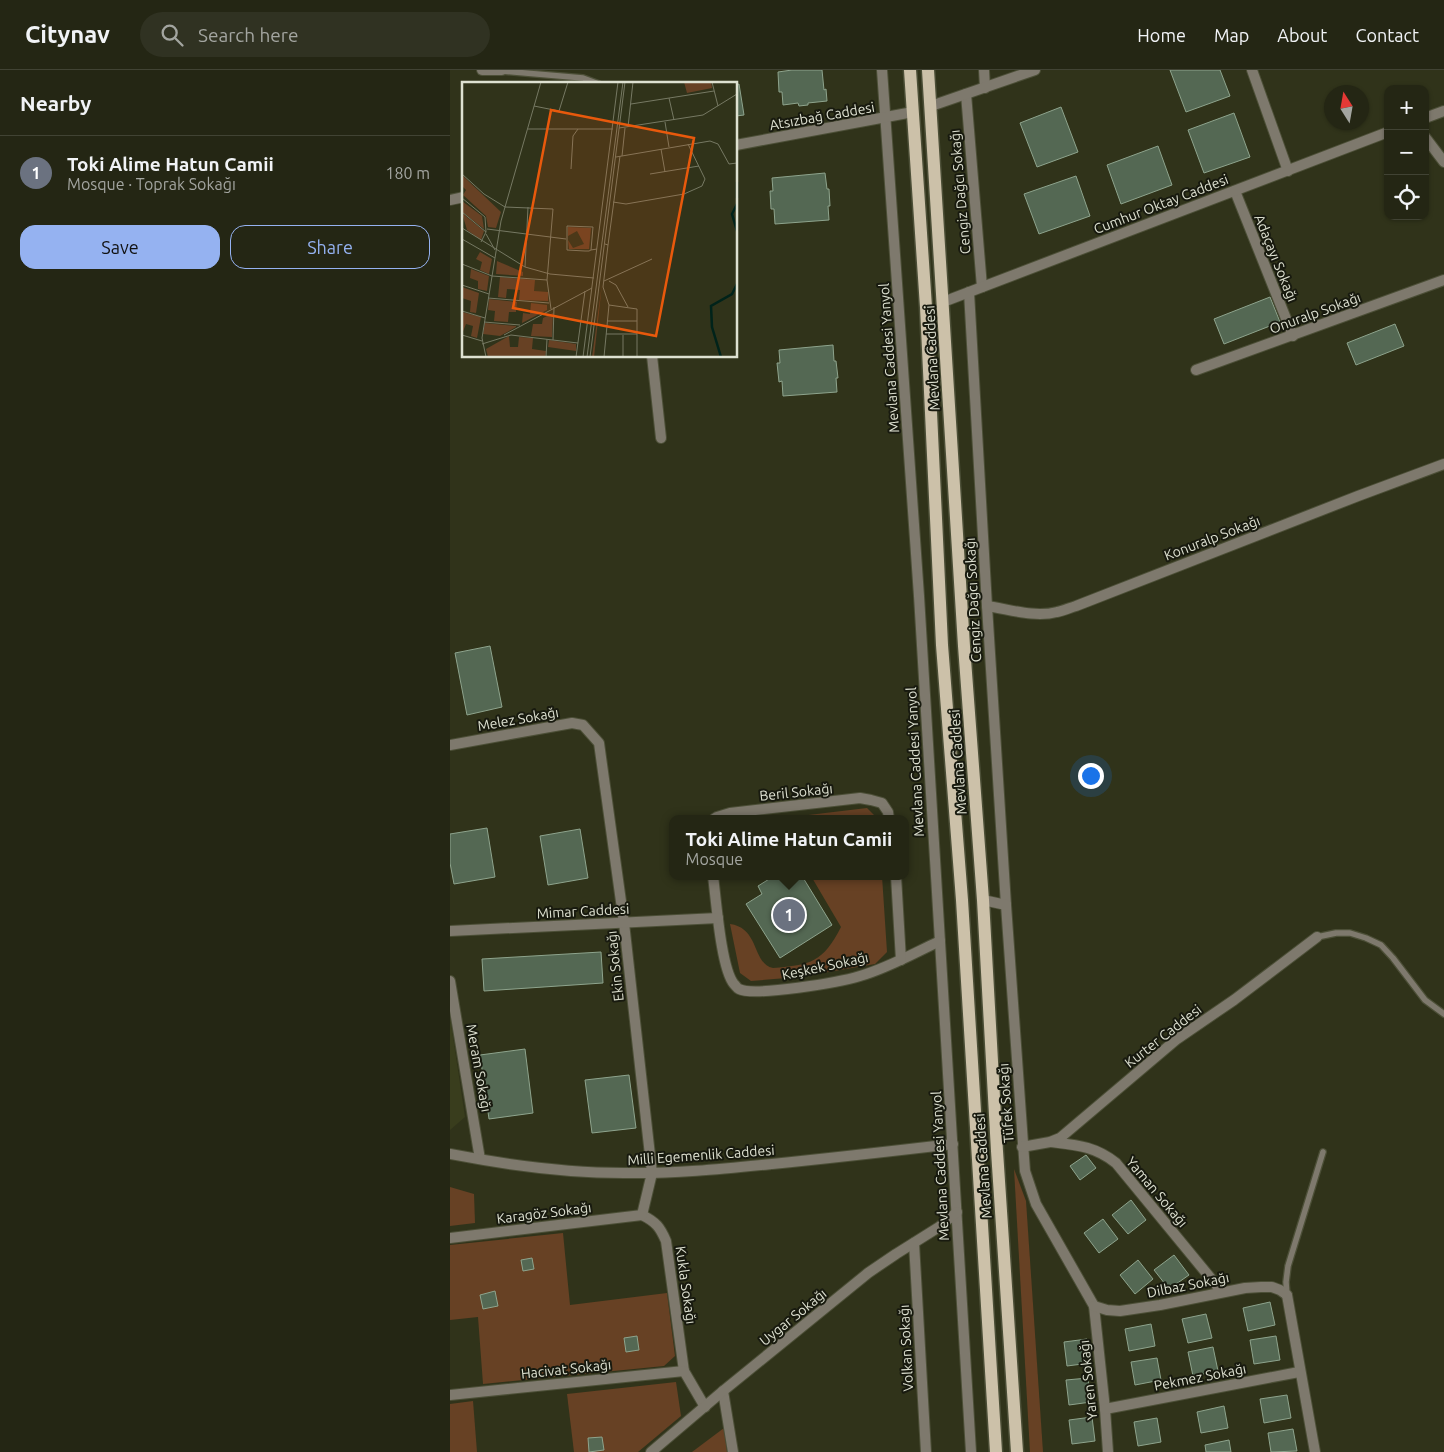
<!DOCTYPE html>
<meta charset="utf-8">
<style>
:root{--surface:#242614;--page:#303222;--text:#f1f3f6;--muted:#a3a5a0;--line:#414334;--accent:#95b2f1}
body{margin:0;font-family:Ubuntu,sans-serif;background:var(--page);color:var(--text)}
.controls{position:absolute;right:15px;top:15px;display:grid;overflow:hidden;border-radius:10px;box-shadow:0 1px 4px #0004}
.controls button{width:45px;height:45px;display:grid;place-items:center;padding:0;border:0;border-bottom:1px solid var(--line);background:var(--surface);color:var(--text);font:25px sans-serif}
.compass{position:absolute;left:874px;top:15px;width:45px;height:45px;border-radius:50%;background:var(--surface);box-shadow:0 1px 4px #0004;rotate:349deg}
.you{position:absolute;left:640px;top:705px;width:18px;height:18px;margin:-12px;border:4px solid #fff;border-radius:50%;background:#1a73e8;box-shadow:0 0 0 8px #1a73e833}
.badge{display:grid;place-items:center;width:32px;height:32px;border-radius:50%;background:var(--accent);color:#fff;font-size:16px;font-weight:700}
.pin{position:absolute;translate:-50% -50%;border:2px solid #fff;box-shadow:0 1px 5px #0006}
.popup{position:absolute;left:219px;top:745px;width:240px;height:65px;box-sizing:border-box;display:grid;place-content:center;border-radius:10px;background:var(--surface);filter:drop-shadow(0 1px 4px #0005);font-size:16px;white-space:nowrap;color:var(--muted)}
.popup b{font-size:19px;color:var(--text)}
.popup::after{content:'';position:absolute;left:50%;top:100%;margin-left:-10px;border:10px solid transparent;border-top-color:var(--surface)}
.list{margin:0;padding:0;list-style:none}
h2{display:flex;justify-content:space-between;align-items:center;height:65px;margin:0;padding:0 20px;font-size:21px}
h2 small{font-size:16px;font-weight:400;color:var(--muted)}
.list li{display:grid;grid-template-columns:32px 1fr auto;gap:15px;align-items:center;box-sizing:border-box;height:75px;padding:0 20px;border-top:1px solid var(--line)}
.list b{display:block;font-size:19px;white-space:nowrap}
.list p{margin:0;font-size:16px;white-space:nowrap;color:var(--muted)}
.list em{font-size:16px;font-style:normal;color:var(--muted)}
.actions{display:flex;gap:10px;padding:15px 20px}
.actions a{flex:1;padding:11px 0;border:1px solid var(--accent);border-radius:15px;text-align:center;font-size:18px;color:var(--accent)}
.actions .main{background:var(--accent);color:#111}
.icon{flex:none;width:28px;height:28px;fill:none;stroke:currentColor;stroke-width:2;stroke-linecap:round;stroke-linejoin:round}
.map{position:relative;flex:none;width:994px;height:1382px;overflow:hidden}
header{display:flex;align-items:center;gap:30px;box-sizing:border-box;height:70px;padding:0 25px;background:var(--surface);border-bottom:1px solid var(--line)}
header strong{font-size:24px}
nav{display:flex;gap:28px;margin-inline-start:auto;font-size:18px}
.search{width:350px;height:45px;background:var(--page);display:flex;align-items:center;gap:12px;box-sizing:border-box;padding:0 18px;border-radius:28px;color:var(--muted);font-size:19px}
main{display:flex}
aside{flex:1;background:var(--surface)}
.map>svg:first-child{display:block}
.built{fill:#393d1d}
.green{fill:#674124}
.building{fill:#546853;stroke:#8ea48d}
.lines{fill:none;stroke-linecap:round;stroke-linejoin:round}
.service-casing{stroke:#4c4f37;stroke-width:8}
.minor-casing{stroke:#4c4f37;stroke-width:12}
.tertiary-casing{stroke:#4c4f37;stroke-width:12}
.primary-casing{stroke:#4c4f37;stroke-width:15}
.service{stroke:#7e796d;stroke-width:5.5}
.minor{stroke:#7e796d;stroke-width:10}
.tertiary{stroke:#7e796d;stroke-width:10}
.primary{stroke:#ccc1a9;stroke-width:12}
.labels{text-anchor:middle;dominant-baseline:central;stroke-width:4;stroke-linejoin:round;paint-order:stroke}
.street-label{font-size:14px;fill:#dee1d1;stroke:#181a0f}
.inset-river{fill:none;stroke:#00231a;stroke-width:2.5}
.inset-road{fill:none;stroke:#767963;stroke-width:1}
.view{fill:#e8590c;fill-opacity:0.15;stroke:#e8590c;stroke-width:2.5}
.inset-edge{fill:none;stroke:#dee1d1;stroke-width:2.5}
</style>
<header>
<strong>Citynav</strong>
<div class="search"><svg class="icon" aria-label="search" viewBox="0 0 24 24"><circle cx="10" cy="10" r="6"/><path d="M15 15l6 6"/></svg>Search here</div>
<nav><a>Home</a><a>Map</a><a>About</a><a>Contact</a></nav>
</header>
<main>
<aside>
<h2>Nearby<small></small></h2>
<ul class="list">
<li><span class="badge" style="background:#6b7280">1</span><div><b>Toki Alime Hatun Camii</b><p>Mosque · Toprak Sokağı</p></div><em>180 m</em></li>
</ul>
<div class="actions"><a class="main">Save</a><a>Share</a></div>
</aside>
<div class="map">
<svg width="994" height="1382" viewBox="0 0 994 1382">
<rect width="100%" height="100%" fill="#30331a"/>
<path class="built" d="M0,947L15,1047L0,1060Z"/>
<g class="green">
<path d="M417,738L428,749H325Z"/>
<path d="M361,806H432L437,882L425,894L349,907L301,911L290,903L280,854C310,858 302,894 323,898C361,895 373,892 391,857Z"/>
<path d="M564,1099L576,1131L593,1382H580Z"/>
<path d="M0,1117L24,1124L25,1153L0,1156Z"/>
<path d="M113,1163L120,1235L217,1223L225,1286L214,1296L33,1314L28,1247L0,1250V1175Z"/>
<path d="M226,1312L231,1346L188,1382H124L117,1324Z"/>
<path d="M23,1331L27,1382H0V1334Z"/>
<path d="M274,1358L277,1382H242Z"/>
</g>
<g class="building">
<path d="M342,0H372L374,20L376,19L377,31L358,33V35L349,36L348,33L333,35L332,22H329L328,2Z"/>
<path d="M720,0H770L780,26L736,42Z"/>
<path d="M289,14L294,45L286,46V15Z"/>
<path d="M611,37L628,82L587,97L570,53Z"/>
<path d="M784,43L800,87L754,103L738,60Z"/>
<path d="M708,76L722,115L671,134L657,95Z"/>
<path d="M375,103L377,119H379L380,136H378L379,150L325,154L324,139H321L320,121H323L322,108Z"/>
<path d="M626,106L640,146L589,164L574,124Z"/>
<path d="M820,227L830,252L774,274L764,249Z"/>
<path d="M945,254L954,276L906,295L897,273Z"/>
<path d="M383,275L384,291H386L388,308H386L387,322L333,326L332,311L329,312L327,293H330L329,280Z"/>
<path d="M40,576L52,637L17,645L5,583Z"/>
<path d="M37,758L45,807L4,814L0,793V764Z"/>
<path d="M130,759L138,808L98,815L90,766Z"/>
<path d="M324,806H329L332,811L340,806H352L382,855L330,888L296,834L312,824L308,816Z"/>
<path d="M151,882L153,913L34,921L32,889Z"/>
<path d="M75,979L83,1043L39,1049L30,985Z"/>
<path d="M179,1005L186,1058L142,1063L135,1010Z"/>
<path d="M636,1085L646,1098L630,1110L620,1096Z"/>
<path d="M681,1130L696,1150L678,1164L662,1145Z"/>
<path d="M653,1149L668,1169L649,1183L634,1163Z"/>
<path d="M724,1185L739,1205L719,1219L704,1200Z"/>
<path d="M82,1188L84,1199L73,1201L71,1190Z"/>
<path d="M688,1190L703,1209L685,1224L670,1205Z"/>
<path d="M45,1221L48,1236L33,1239L30,1225Z"/>
<path d="M820,1232L825,1255L798,1261L793,1238Z"/>
<path d="M756,1244L762,1268L738,1273L732,1249Z"/>
<path d="M701,1254L705,1276L679,1281L675,1259Z"/>
<path d="M187,1266L189,1280L176,1282L174,1268Z"/>
<path d="M826,1266L830,1290L804,1294L800,1270Z"/>
<path d="M637,1269L640,1293L617,1296L614,1272Z"/>
<path d="M763,1277L768,1301L743,1306L738,1282Z"/>
<path d="M707,1288L711,1310L685,1315L681,1292Z"/>
<path d="M638,1308L641,1332L619,1335L616,1310Z"/>
<path d="M837,1325L841,1348L814,1353L810,1329Z"/>
<path d="M774,1336L778,1358L751,1363L747,1342Z"/>
<path d="M642,1347L645,1371L622,1374L619,1350Z"/>
<path d="M707,1348L711,1372L688,1376L684,1352Z"/>
<path d="M843,1359L847,1381L821,1382L818,1363Z"/>
<path d="M152,1367L154,1380L139,1382L138,1368Z"/>
<path d="M779,1370L781,1382H756L755,1375Z"/>
</g>
<g class="lines">
<defs>
<g id="service">
<path d="M52,1L133,8L149,14"/>
<path d="M867,867L886,863H900L916,868L931,875L943,888L975,930L994,944"/>
<path d="M837,1225L836,1212L838,1196L873,1082"/>
</g>
<g id="minor">
<path d="M32,0H52"/>
<path d="M432,0L469,526L521,1382"/>
<path d="M534,0L535,18"/>
<path d="M516,24L532,217"/>
<path d="M785,121L843,266"/>
<path d="M519,222L537,536L556,835"/>
<path d="M202,286L211,368"/>
<path d="M746,300L994,210"/>
<path d="M537,536C559,539 584,548 607,542C613,541 619,538 626,536L908,426L994,394"/>
<path d="M0,675L122,653L133,655L149,673L174,853L202,1103L192,1145C206,1152 210,1157 216,1171L234,1301L255,1337"/>
<path d="M264,749L267,747L280,743L410,728L421,730L432,733L438,742L439,749"/>
<path d="M263,806C266,828 271,899 284,914C286,916 287,918 289,919C304,927 391,912 410,906C438,898 464,883 490,871"/>
<path d="M446,806L451,890"/>
<path d="M533,830L556,835L575,1101L586,1134L644,1236L655,1339L658,1382"/>
<path d="M0,911L30,1089"/>
<path d="M601,1072C626,1075 645,1076 666,1093L772,1222"/>
<path d="M572,1077L600,1072L610,1068L727,969L784,930L867,867"/>
<path d="M0,1168L192,1145"/>
<path d="M464,1173L476,1382"/>
<path d="M644,1236L657,1240L670,1241L710,1235L795,1218L811,1217H822L830,1220L837,1225"/>
<path d="M273,1321L283,1382"/>
<path d="M0,1325L234,1301"/>
<path d="M655,1339L849,1302"/>
<path d="M201,1382L273,1321L418,1203L446,1184L489,1157L507,1142"/>
</g>
<g id="tertiary">
<path d="M802,0L838,101"/>
<path d="M481,36L585,0"/>
<path d="M975,48L994,41"/>
<path d="M975,67L994,92"/>
<path d="M286,75L463,42"/>
<path d="M0,130L14,127"/>
<path d="M493,232L938,62"/>
<path d="M0,861L268,848"/>
<path d="M0,1084C57,1095 115,1103 174,1103C223,1104 272,1099 322,1094C382,1088 443,1081 503,1074"/>
<path d="M837,1225L865,1382"/>
</g>
<g id="primary">
<path d="M460,0L476,237L492,575L512,830L546,1382"/>
<path d="M478,0L514,576L533,830L547,1081L567,1382"/>
</g>
</defs>
<use href="#service" class="service-casing"/>
<use href="#minor" class="minor-casing"/>
<use href="#tertiary" class="tertiary-casing"/>
<use href="#primary" class="primary-casing"/>
<use href="#service" class="service"/>
<use href="#minor" class="minor"/>
<use href="#tertiary" class="tertiary"/>
<use href="#primary" class="primary"/>
</g>
<g class="labels">
<g class="street-label">
<text transform="translate(372 46) rotate(-10)">Atsızbağ Caddesi</text>
<text transform="translate(510 122) rotate(-95)">Cengiz Dağcı Sokağı</text>
<text transform="translate(711 134) rotate(-21)">Cumhur Oktay Caddesi</text>
<text transform="translate(826 188) rotate(68)">Adaçayı Sokağı</text>
<text transform="translate(865 243) rotate(-20)">Onuralp Sokağı</text>
<text transform="translate(439 288) rotate(-94)">Mevlana Caddesi Yanyol</text>
<text transform="translate(482 288) rotate(-93)">Mevlana Caddesi</text>
<text transform="translate(762 468) rotate(-21)">Konuralp Sokağı</text>
<text transform="translate(523 530) rotate(-93)">Cengiz Dağcı Sokağı</text>
<text transform="translate(68 649) rotate(-10)">Melez Sokağı</text>
<text transform="translate(465 692) rotate(-93)">Mevlana Caddesi Yanyol</text>
<text transform="translate(508 692) rotate(-94)">Mevlana Caddesi</text>
<text transform="translate(346 722) rotate(-6)">Beril Sokağı</text>
<text transform="translate(133 841) rotate(-3)">Mimar Caddesi</text>
<text transform="translate(165 896) rotate(-96)">Ekin Sokağı</text>
<text transform="translate(375 896) rotate(-12)">Keşkek Sokağı</text>
<text transform="translate(713 966) rotate(-38)">Kurter Caddesi</text>
<text transform="translate(29 998) rotate(80)">Meram Sokağı</text>
<text transform="translate(556 1033) rotate(-94)">Tüfek Sokağı</text>
<text transform="translate(251 1085) rotate(-4)">Milli Egemenlik Caddesi</text>
<text transform="translate(490 1096) rotate(-93)">Mevlana Caddesi Yanyol</text>
<text transform="translate(533 1096) rotate(-94)">Mevlana Caddesi</text>
<text transform="translate(707 1122) rotate(50)">Yaman Sokağı</text>
<text transform="translate(94 1143) rotate(-7)">Karagöz Sokağı</text>
<text transform="translate(236 1215) rotate(82)">Kukla Sokağı</text>
<text transform="translate(738 1215) rotate(-11)">Dilbaz Sokağı</text>
<text transform="translate(343 1247) rotate(-39)">Uygar Sokağı</text>
<text transform="translate(456 1278) rotate(-93)">Volkan Sokağı</text>
<text transform="translate(116 1299) rotate(-6)">Hacivat Sokağı</text>
<text transform="translate(750 1307) rotate(-11)">Pekmez Sokağı</text>
<text transform="translate(638 1310) rotate(-96)">Yaren Sokağı</text>
</g>
</g>
<g transform="translate(12 12)">
<rect width="275" height="275" fill="#30331a"/>
<path d="M222,0H249L250,6L225,11ZM0,93L39,130L34,146L26,145L24,134L1,113L4,108L0,104ZM0,119L20,134L22,147L0,130ZM0,131L22,149L19,158L5,148ZM106,145L129,146L127,167H107L106,158L111,166L122,162L115,149L106,154ZM18,170L30,177L27,192L18,188L20,180L14,177ZM35,179L61,190V194L34,192ZM9,187L27,194L25,209L16,207V199L8,196ZM38,195L73,198L72,209L86,210V219L57,218L58,208L45,207L44,216L36,215ZM140,202L132,275H130ZM0,205L17,211L14,231L8,230L9,219L0,216ZM27,217L55,220L54,230H47L46,240L32,239L33,229L26,228ZM69,221L85,223V228L60,241L61,231L68,232ZM0,230L19,235L15,256L9,254L11,244L4,242L0,252ZM91,231L90,255L69,254L71,242H80L81,236ZM23,241L54,244V245L38,254L21,252ZM47,254L48,265H56L57,255L71,256L70,267L84,269L83,275H26L24,267ZM87,258L114,262V269L86,265Z" fill="#674124"/>
<path class="inset-river" d="M275,100V116M275,122L270,132L275,149M259,275L250,245L249,224L270,212L275,202"/>
<path class="inset-road" d="M250,0L256,24M207,16L212,38M169,22L252,9M72,24L97,29L106,0M203,40L207,65M166,45L171,0M157,46L241,33L275,12M66,47H151M199,67L203,90M160,74L163,46M154,75L248,59L256,62L267,82L275,81M109,87L111,54L116,47M0,92L22,112L43,125L91,127L85,198L89,227M188,92L237,84M0,116L23,135L24,150L19,160M151,120L164,122L222,112L240,104L243,97L226,62M0,130L24,150M0,146L63,185L88,192L132,196M25,147L104,157M24,152L33,168M0,157L33,176M146,163L158,74M129,168L131,145L105,144V168L123,169H127L129,168L135,167M0,182L30,194L85,198M63,185L66,125M142,199L190,177M147,199L154,203L166,225M0,203L27,212M26,216L87,221M147,223L175,227V275M0,229L23,236M146,239H175M22,240L58,243M144,252H175M0,253L20,259M42,253L130,206M161,253V275M91,258L92,225M20,262L49,253L116,261M24,275L20,256L39,139L79,0M84,275L85,257M114,275L123,209M121,275L156,0M125,275L161,0M128,275L163,0M142,275L147,223L141,205L146,163L143,162"/>
<path class="view" d="M89,28L232,56L194,254L51,226Z"/>
<rect width="275" height="275" class="inset-edge"/>
</g>
</svg>
<div class="controls">
<button>+</button>
<button>−</button>
<button><svg class="icon" aria-label="locate" viewBox="0 0 24 24"><circle cx="12" cy="12" r="6"/><path d="M12 2v4M12 18v4M2 12h4M18 12h4"/></svg></button>
</div>
<svg class="compass" viewBox="-18 -18 36 36"><path d="M0-13l5 13h-10z" fill="#e53935"/><path d="M0 13l5-13h-10z" fill="#a3a5a0"/></svg>
<div class="you"></div>
<div class="pin badge" style="left:339px;top:845px;background:#6b7280">1</div>
<div class="popup"><b>Toki Alime Hatun Camii</b>Mosque</div>
</div>
</main>
